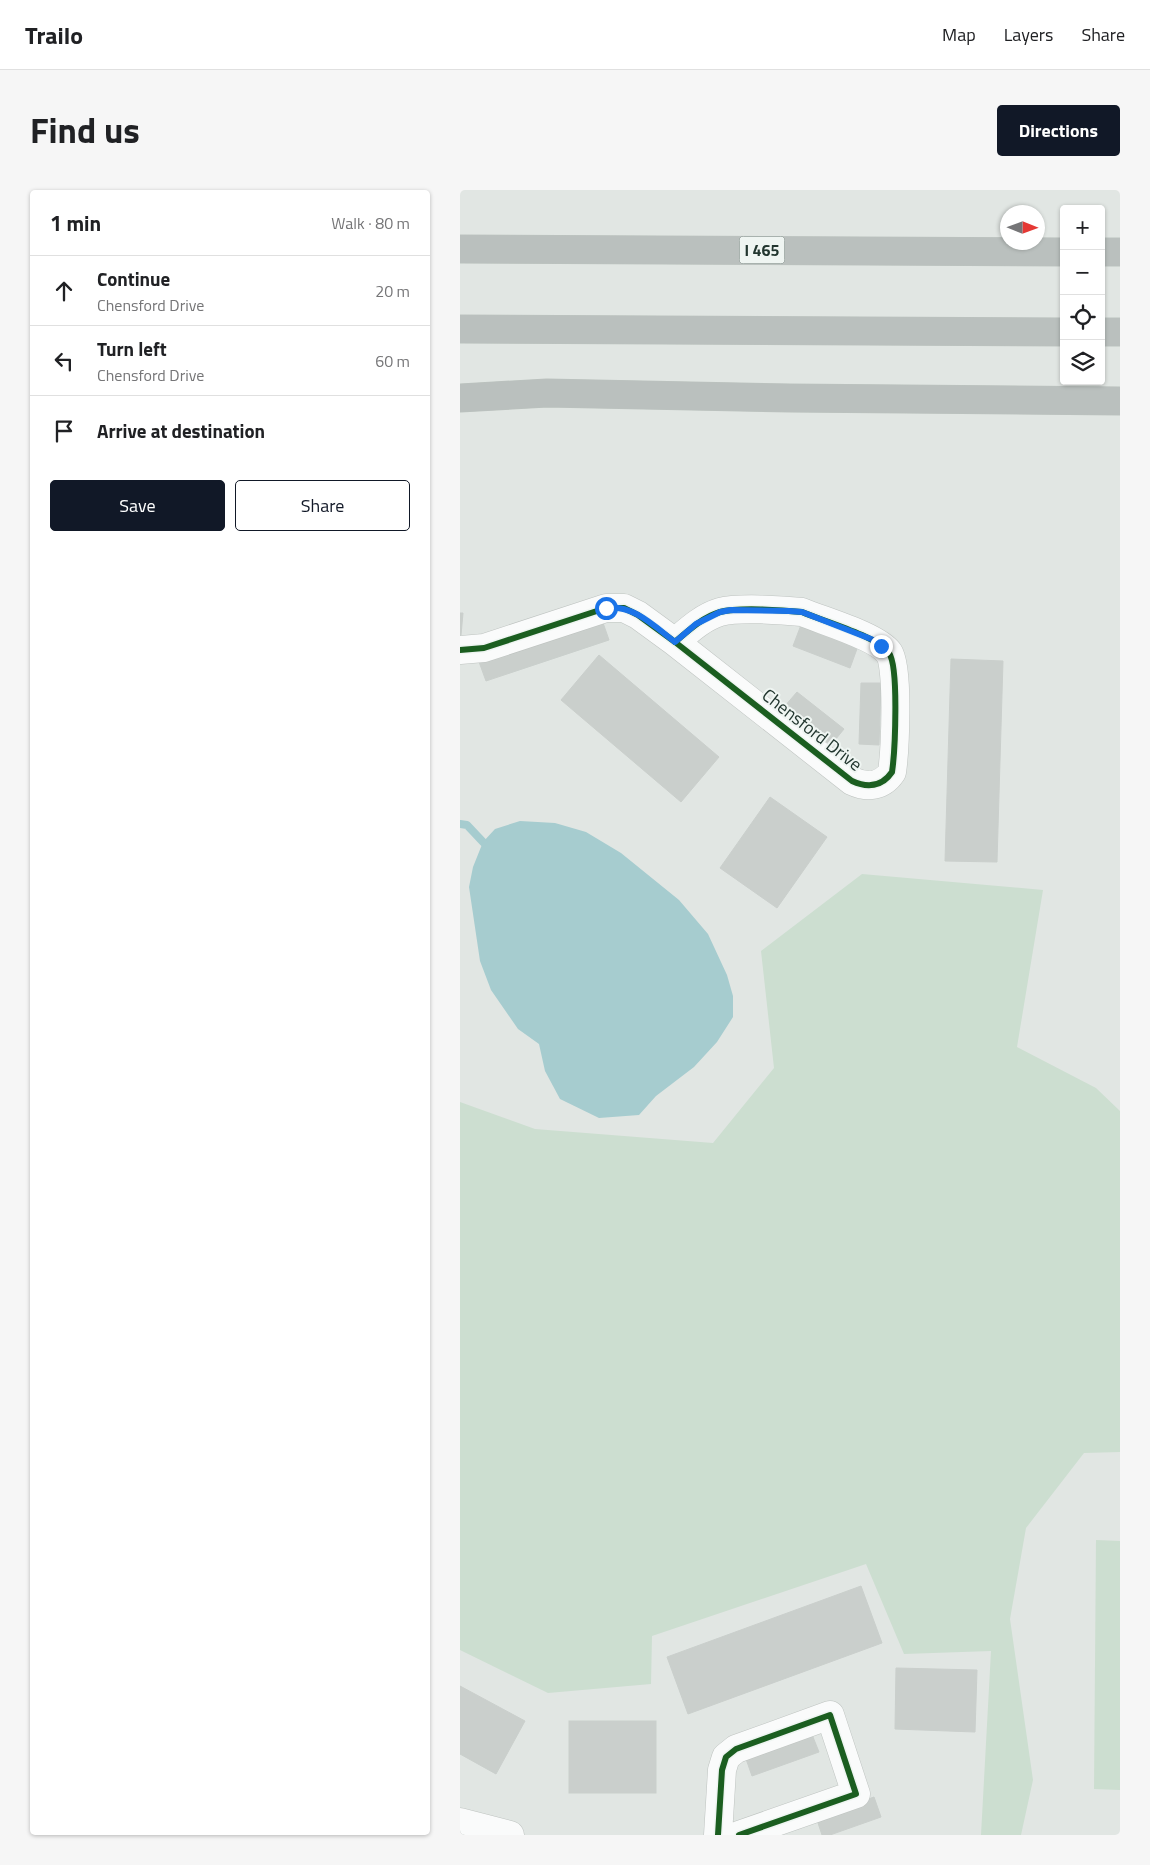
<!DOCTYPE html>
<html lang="en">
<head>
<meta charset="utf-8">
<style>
  body { margin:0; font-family:"Titillium Web",sans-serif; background:#f6f6f6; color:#202124 }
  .controls { position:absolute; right:15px; top:15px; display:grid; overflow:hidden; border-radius:5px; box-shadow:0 1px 4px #0004 }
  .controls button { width:45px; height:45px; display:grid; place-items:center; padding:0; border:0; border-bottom:1px solid #e0e0e0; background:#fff; color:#202124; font:25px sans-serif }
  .compass { position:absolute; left:540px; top:15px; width:45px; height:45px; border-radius:50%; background:#fff; box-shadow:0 1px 4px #0004; rotate:91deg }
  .stop { position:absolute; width:15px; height:15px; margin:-11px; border:4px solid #1a73e8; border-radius:50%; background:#fff }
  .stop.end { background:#1a73e8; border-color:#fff; box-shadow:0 1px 5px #0008 }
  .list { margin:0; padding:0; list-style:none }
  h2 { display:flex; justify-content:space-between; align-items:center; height:65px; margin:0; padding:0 20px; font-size:21px }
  h2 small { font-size:16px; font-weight:400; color:#757577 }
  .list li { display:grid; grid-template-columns:32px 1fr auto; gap:15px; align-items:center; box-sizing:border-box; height:70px; padding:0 20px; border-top:1px solid #e0e0e0 }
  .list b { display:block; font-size:19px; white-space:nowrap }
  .list p { margin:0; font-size:16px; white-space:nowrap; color:#757577 }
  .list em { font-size:16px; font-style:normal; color:#757577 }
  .actions { display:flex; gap:10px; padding:15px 20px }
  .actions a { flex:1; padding:11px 0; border:1px solid #111827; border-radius:5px; text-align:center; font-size:18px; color:#111827 }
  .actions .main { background:#111827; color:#fff }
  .icon { flex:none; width:28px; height:28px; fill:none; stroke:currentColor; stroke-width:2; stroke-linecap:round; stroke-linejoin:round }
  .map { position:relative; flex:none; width:660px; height:1645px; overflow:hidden; border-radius:5px }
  header { display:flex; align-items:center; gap:30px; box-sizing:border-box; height:70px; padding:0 25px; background:#fff; border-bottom:1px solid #e0e0e0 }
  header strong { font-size:24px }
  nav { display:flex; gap:28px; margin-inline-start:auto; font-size:18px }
  .intro { display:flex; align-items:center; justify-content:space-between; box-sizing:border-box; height:120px; padding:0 30px }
  h1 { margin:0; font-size:35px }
  .button { padding:12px 22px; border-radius:5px; background:#111827; color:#fff; font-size:18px; font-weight:700 }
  main { display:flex; gap:30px; padding:0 30px }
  aside { flex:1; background:#fff; border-radius:5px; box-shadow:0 1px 4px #0004 }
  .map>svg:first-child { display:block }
  .green { fill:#ccded0 }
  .water { fill:#a6cccf }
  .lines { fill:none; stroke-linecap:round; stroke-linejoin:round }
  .stream { stroke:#a6cccf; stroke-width:8 }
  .building { fill:#cacfcc; stroke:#cacfcc }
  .street-casing { stroke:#bec3c0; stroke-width:29 }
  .highway-casing { stroke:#bcc3bf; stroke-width:29 }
  .street { stroke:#fafbfb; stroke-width:28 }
  .highway { stroke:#bac0be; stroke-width:28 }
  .cycleway-casing { stroke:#eff5f2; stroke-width:9 }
  .cycleway { stroke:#1b5e20; stroke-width:6 }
  .route { stroke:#1a73e8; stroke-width:6 }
  .labels { text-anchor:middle; stroke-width:4; stroke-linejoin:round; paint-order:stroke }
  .shield { fill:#eff5f2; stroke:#606f6a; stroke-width:1 }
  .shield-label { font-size:16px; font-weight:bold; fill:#22362f }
  .street-label { font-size:18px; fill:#22362f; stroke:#eff5f2 }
</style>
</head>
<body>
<header>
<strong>Trailo</strong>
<nav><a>Map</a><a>Layers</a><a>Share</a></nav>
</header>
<div class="intro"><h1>Find us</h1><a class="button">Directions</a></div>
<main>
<aside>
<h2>1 min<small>Walk · 80 m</small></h2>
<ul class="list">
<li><svg class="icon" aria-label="ahead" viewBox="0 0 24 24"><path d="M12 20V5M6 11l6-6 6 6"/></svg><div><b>Continue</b><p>Chensford Drive</p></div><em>20 m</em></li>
<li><svg class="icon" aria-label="left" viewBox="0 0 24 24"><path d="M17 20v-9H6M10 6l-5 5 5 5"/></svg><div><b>Turn left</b><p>Chensford Drive</p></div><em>60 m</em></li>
<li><svg class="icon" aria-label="arrive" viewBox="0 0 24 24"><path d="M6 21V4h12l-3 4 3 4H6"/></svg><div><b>Arrive at destination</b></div></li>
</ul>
<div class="actions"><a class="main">Save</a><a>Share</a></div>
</aside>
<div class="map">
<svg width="660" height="1645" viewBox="0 0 660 1645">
  <rect width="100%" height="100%" fill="#e1e6e3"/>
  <g class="green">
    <polygon points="402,684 583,700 557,857 636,898 660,921 660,1262 624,1263 566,1338 550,1429 573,1590 561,1645 521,1645 531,1461 444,1464 406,1374 192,1446 191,1494 88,1503 0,1460 0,912 75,939 253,953 314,878 301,761"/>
    <polygon points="636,1350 660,1351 660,1600 634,1599"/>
  </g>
  <polygon class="water" points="60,631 95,633 126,642 161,663 219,710 248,744 267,785 273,806 273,827 257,852 234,877 196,906 179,925 139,928 100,909 85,881 79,854 58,839 31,800 20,771 9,697 13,677 23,652 35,639"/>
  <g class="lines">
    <polyline class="stream" points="0,634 7,635 23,652"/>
  </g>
  <g class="building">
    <polygon points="0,423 3,423 1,445 0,445"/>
    <polygon points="141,427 149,450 26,491 18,469"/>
    <polygon points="341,435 398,456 390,478 333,456"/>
    <polygon points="139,465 259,567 221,612 101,510"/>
    <polygon points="491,469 543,471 537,672 485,671"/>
    <polygon points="401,493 421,493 419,555 399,554"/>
    <polygon points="337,502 384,539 371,555 324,517"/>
    <polygon points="310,607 367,647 317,718 260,678"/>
    <polygon points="401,1396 422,1453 228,1524 207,1467"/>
    <polygon points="436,1478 517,1480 515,1542 435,1539"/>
    <polygon points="0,1496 65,1531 36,1584 0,1564"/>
    <rect x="109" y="1531" width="87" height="72"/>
    <polygon points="351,1542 359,1562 292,1586 285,1566"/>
    <polygon points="414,1607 421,1627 370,1645 362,1645 356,1627"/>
  </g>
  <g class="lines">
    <defs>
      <g id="street">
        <path d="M0,460L24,458L146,418H164L178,425L215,452L392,591C407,598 422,597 432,582C435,562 439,477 429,463C417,446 363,431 342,422C323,420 278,417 260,422C243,427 229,440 215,452"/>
        <polyline points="0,1632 50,1645"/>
        <polyline points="258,1645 262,1580 266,1567 276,1559 370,1525 396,1604 279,1645"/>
      </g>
      <g id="highway">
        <polyline points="0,59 604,62"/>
        <polyline points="641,62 660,62"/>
        <polyline points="0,139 604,142"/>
        <polyline points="641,142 660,142"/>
        <polyline points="0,208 87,203 330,208 660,211"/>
      </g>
    </defs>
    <use href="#street" class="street-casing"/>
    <use href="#highway" class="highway-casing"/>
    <use href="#street" class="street"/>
    <use href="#highway" class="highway"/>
    <defs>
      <g id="cycleway">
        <path d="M0,460L24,458L146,418H164L178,425L215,452L392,591C407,598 422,597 432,582C435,562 439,477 429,463C417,446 363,431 342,422C323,420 278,417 260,422C243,427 229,440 215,452"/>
        <polyline points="258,1645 262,1580 266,1567 276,1559 370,1525 396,1604 279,1645"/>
      </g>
    </defs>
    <use href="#cycleway" class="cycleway-casing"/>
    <use href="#cycleway" class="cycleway"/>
  </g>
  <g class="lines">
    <path class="route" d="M146,418C173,414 195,437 215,452L236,434L260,422L271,420L329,421L342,422L411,449L421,456"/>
  </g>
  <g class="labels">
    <rect class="shield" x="279.5" y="46.5" width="45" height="27" rx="4"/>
    <g class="shield-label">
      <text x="302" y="66">I 465</text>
    </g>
    <g class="street-label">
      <text transform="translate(352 540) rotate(38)" y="6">Chensford Drive</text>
    </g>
  </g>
</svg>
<div class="controls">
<button>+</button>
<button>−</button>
<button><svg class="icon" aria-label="locate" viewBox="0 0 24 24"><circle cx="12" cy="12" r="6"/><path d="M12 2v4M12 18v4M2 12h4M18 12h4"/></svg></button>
<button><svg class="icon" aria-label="layers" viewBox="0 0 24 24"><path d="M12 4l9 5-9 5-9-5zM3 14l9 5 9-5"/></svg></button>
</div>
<svg class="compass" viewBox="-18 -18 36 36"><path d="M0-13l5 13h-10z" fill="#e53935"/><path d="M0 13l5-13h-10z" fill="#757577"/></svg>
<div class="stop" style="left:146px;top:418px"></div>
<div class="stop end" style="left:421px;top:456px"></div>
</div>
</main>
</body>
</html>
